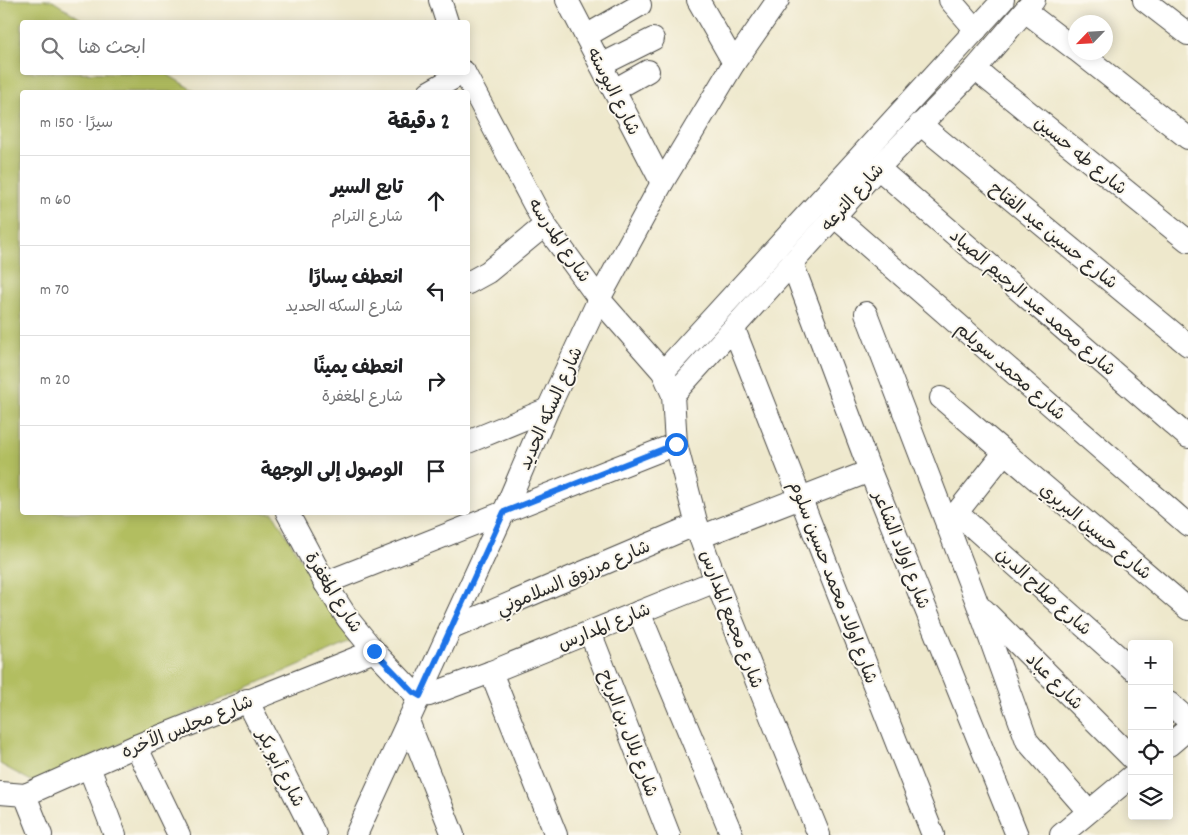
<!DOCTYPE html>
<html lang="ar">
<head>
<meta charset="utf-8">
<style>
  body { margin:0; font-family:Dekko,"Playpen Sans Arabic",sans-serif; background:#f6f6f6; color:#202124; direction:rtl }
  .controls { position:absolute; right:15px; bottom:15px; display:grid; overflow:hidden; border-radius:5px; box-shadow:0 2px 12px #0003 }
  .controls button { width:45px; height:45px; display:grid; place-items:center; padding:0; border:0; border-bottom:1px solid #e0e0e0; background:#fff; color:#202124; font:25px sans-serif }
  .compass { position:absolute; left:1068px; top:15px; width:45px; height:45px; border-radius:50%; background:#fff; box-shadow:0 2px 12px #0003; rotate:245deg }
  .stop { position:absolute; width:15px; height:15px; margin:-11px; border:4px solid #1a73e8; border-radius:50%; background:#fff }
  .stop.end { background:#1a73e8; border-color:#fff; box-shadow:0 1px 5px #0008 }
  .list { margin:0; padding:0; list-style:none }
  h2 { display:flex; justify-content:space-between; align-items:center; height:65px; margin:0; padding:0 20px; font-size:21px }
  h2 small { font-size:16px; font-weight:400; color:#757577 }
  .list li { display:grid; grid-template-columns:32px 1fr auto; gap:15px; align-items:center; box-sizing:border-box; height:90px; padding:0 20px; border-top:1px solid #e0e0e0 }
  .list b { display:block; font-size:19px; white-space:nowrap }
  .list p { margin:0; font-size:16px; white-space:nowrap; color:#757577 }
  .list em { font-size:16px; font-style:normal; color:#757577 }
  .icon { flex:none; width:28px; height:28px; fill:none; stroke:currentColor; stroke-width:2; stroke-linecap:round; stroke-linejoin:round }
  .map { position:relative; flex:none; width:1188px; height:835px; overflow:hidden; direction:ltr }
  .search { position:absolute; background:#fff; box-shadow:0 2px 12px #0003; left:20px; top:20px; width:450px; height:55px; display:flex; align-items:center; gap:12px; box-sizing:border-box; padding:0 18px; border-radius:5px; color:#757577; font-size:19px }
  .panel { position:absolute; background:#fff; box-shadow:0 2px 12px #0003; left:20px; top:90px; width:450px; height:425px; border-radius:5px; direction:rtl }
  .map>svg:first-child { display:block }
  .green { fill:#b2be60; stroke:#6e7446 }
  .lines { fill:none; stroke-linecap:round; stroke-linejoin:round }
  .minor-casing { stroke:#484743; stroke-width:24 }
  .minor { stroke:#fff; stroke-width:22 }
  .route { stroke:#1a73e8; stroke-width:6 }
  .labels { text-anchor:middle; stroke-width:4; stroke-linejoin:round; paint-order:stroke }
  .street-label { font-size:18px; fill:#2b2b2b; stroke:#fbf7ec }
</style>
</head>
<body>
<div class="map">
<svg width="1188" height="835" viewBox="0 0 1188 835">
  <rect width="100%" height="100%" fill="#fbf7ec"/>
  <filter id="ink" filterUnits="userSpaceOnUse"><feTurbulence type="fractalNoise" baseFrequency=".02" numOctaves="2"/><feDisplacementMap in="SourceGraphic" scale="10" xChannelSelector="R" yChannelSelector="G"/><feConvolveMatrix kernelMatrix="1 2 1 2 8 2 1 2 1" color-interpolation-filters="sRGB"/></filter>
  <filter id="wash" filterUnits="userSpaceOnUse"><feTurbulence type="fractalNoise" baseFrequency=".0096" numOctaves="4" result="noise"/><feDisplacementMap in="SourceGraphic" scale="20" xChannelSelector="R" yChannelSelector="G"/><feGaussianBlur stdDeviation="1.12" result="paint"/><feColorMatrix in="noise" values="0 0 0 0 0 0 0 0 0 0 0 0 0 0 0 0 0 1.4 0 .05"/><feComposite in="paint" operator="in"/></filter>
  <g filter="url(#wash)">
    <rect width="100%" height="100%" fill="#eee8cc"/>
    <polygon class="green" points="0,0 51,0 86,22 22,22 22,72 165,73 196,92 22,92 22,512 273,513 351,642 33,782 0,764"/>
  </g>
  <g filter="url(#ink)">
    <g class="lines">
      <defs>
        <g id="minor">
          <polyline points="440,0 447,22"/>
          <polyline points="567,0 662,183"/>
          <polyline points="698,0 734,63"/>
          <polyline points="950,0 976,30"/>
          <polyline points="1144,0 1188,34"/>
          <polyline points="1025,11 1076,50"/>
          <polyline points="586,36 640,5"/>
          <polyline points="1079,52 1188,138"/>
          <polyline points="601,65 653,39"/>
          <polyline points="975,69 1188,241"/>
          <polyline points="464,72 545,225 599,299 663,372 673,395 676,444 700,537 716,581 819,835"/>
          <polyline points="614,90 648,71"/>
          <polyline points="429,92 464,72"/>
          <polyline points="920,124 1188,345"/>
          <polyline points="878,168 1188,437"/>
          <polyline points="834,216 1188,525"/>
          <polyline points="792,263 870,471 1017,835"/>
          <polyline points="468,283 488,272 545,225"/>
          <polyline points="866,313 978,605 1027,741 1088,811"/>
          <polyline points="734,329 933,835"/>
          <polyline points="663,372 1003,0"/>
          <polyline points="673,395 878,168 975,69 1034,0"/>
          <polyline points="941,398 1188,609"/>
          <polyline points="468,442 548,409"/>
          <polyline points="287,512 325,583 348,619 374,651 413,692 420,696 429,695 491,672 716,581"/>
          <polyline points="957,513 1132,669"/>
          <polyline points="947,525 1004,453"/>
          <polyline points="700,537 870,471"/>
          <polyline points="325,583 676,444"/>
          <polyline points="984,610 1132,758"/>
          <polyline points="639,612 732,835"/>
          <polyline points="450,629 697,524"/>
          <polyline points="590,632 669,835"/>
          <polyline points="491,672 556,835"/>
          <polyline points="247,700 315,835"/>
          <polyline points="1169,703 1188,720"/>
          <polyline points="408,721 453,835"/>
          <polyline points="1169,745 1188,729"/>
          <polyline points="136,746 179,835"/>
          <polyline points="89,767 115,835"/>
          <polyline points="0,793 25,795 136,746 374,651"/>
          <polyline points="25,795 41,835"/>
          <polyline points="356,835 504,512 548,409 599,299 662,183 734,63 778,0"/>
          <polyline points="1061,835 1132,776"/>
        </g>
      </defs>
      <use href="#minor" class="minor-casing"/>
      <use href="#minor" class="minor"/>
    </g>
  </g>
  <g class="lines" filter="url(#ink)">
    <polyline class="route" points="374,651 413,692 420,696 504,512 676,444"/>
  </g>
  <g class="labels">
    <g class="street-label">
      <text transform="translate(614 91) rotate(63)" y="6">شارع البوسته</text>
      <text transform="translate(1081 155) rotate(39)" y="6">شارع طه حسين</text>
      <text transform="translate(852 197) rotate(-48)" y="6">شارع الترعه</text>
      <text transform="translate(1054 235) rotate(39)" y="6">شارع حسين عبد الفتاح</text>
      <text transform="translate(560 240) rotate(56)" y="6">شارع المدرسه</text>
      <text transform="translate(1033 302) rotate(41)" y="6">شارع محمد عبد الرحيم الصياد</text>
      <text transform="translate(1011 371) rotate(41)" y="6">شارع محمد سويلم</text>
      <text transform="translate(550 408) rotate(-66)" y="6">شارع السكه الحديد</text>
      <text transform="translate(1096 531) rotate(40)" y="6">شارع حسين البربري</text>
      <text transform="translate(902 550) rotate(68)" y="6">شارع اولاد الشاعر</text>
      <text transform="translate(573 577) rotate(-23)" y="6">شارع مرزوق السلاموني</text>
      <text transform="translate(834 582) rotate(69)" y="6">شارع اولاد محمد حسين سلوم</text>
      <text transform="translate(1044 591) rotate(42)" y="6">شارع صلاح الدين</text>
      <text transform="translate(334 592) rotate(58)" y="6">شارع المغفرة</text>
      <text transform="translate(732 619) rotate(69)" y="6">شارع مجمع المدارس</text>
      <text transform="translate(604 626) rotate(-22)" y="6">شارع المدارس</text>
      <text transform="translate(1055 681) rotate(45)" y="6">شارع عباد</text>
      <text transform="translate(187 726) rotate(-22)" y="6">شارع مجلس الآخره</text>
      <text transform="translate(629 733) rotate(69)" y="6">شارع بلال بن الرباح</text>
      <text transform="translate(281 768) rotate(63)" y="6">شارع أبو بكر</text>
    </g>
  </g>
</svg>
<div class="controls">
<button>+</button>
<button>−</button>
<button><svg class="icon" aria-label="locate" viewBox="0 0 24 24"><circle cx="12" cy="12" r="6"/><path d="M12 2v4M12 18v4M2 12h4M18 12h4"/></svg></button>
<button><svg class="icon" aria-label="layers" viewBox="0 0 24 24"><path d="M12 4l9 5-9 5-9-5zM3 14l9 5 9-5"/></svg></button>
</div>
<svg class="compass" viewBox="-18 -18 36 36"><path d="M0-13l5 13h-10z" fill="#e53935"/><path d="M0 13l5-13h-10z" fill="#757577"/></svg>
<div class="stop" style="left:676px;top:444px"></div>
<div class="stop end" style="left:374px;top:651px"></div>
<div class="search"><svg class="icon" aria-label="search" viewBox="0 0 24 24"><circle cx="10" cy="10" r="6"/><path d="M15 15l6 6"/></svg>ابحث هنا</div>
<section class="panel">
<h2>2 دقيقة<small>سيرًا · 150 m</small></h2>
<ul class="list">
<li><svg class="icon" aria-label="ahead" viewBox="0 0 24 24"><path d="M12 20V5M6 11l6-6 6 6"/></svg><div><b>تابع السير</b><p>شارع الترام</p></div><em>60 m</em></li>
<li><svg class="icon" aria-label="left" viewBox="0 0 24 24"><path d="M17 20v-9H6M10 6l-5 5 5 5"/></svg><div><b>انعطف يسارًا</b><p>شارع السكه الحديد</p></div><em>70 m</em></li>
<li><svg class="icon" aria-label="right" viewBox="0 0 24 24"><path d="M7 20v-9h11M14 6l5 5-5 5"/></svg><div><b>انعطف يمينًا</b><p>شارع المغفرة</p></div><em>20 m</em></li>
<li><svg class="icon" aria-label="arrive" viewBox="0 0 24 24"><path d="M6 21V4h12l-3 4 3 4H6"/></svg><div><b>الوصول إلى الوجهة</b></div></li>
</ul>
</section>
</div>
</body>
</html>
